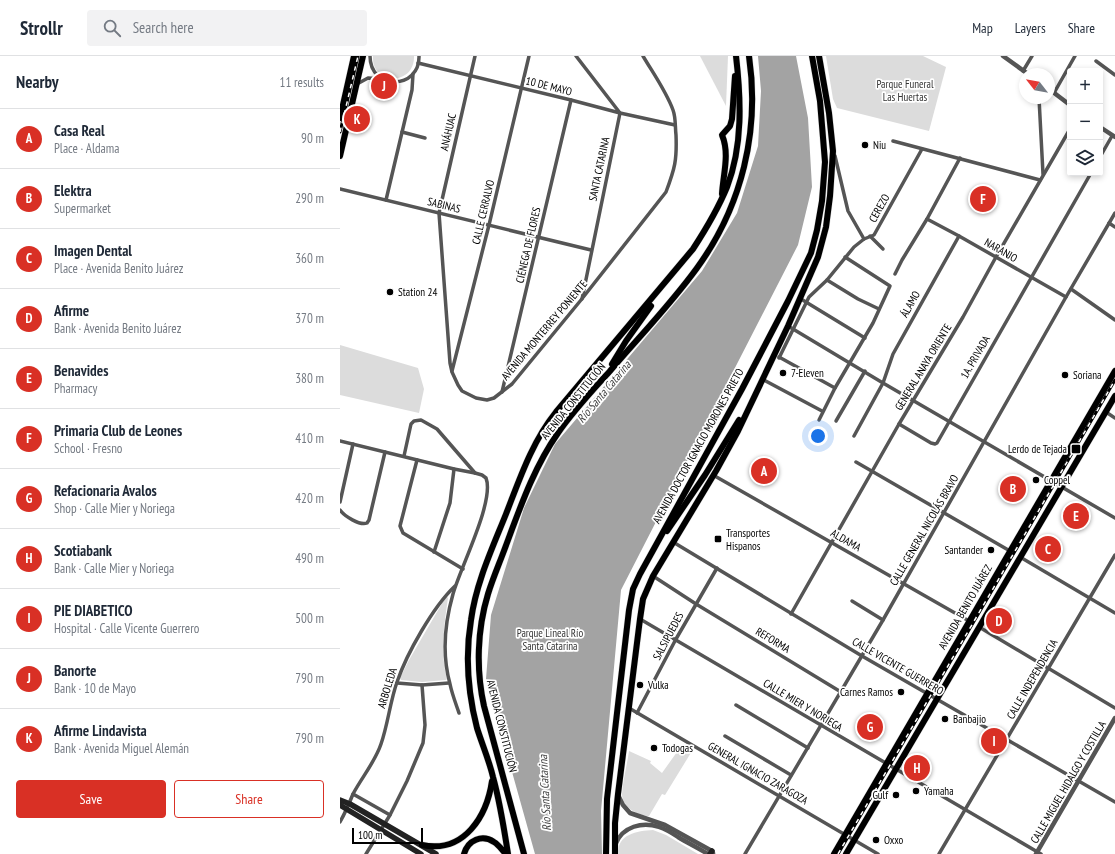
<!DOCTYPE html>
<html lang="en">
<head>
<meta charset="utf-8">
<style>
  body { margin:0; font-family:"PT Sans Narrow",sans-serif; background:#f2f2f3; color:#1f2937 }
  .controls { position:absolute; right:12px; top:12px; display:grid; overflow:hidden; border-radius:4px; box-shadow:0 2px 6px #0003 }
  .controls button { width:36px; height:36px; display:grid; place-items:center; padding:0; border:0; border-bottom:1px solid #e0e1e3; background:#fff; color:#1f2937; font:20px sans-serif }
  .compass { position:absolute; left:679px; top:12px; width:36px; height:36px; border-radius:50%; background:#fff; box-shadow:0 2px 6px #0003; rotate:301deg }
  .scale { position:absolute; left:12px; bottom:10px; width:71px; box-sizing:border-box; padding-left:4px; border:2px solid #000; border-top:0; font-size:11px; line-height:14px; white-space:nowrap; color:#000; -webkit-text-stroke:3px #fff; paint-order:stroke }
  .you { position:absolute; left:478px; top:380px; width:14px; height:14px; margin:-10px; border:3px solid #fff; border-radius:50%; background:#1a73e8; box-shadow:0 0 0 6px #1a73e833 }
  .badge { display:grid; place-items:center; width:26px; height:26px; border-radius:50%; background:#d93025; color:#fff; font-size:13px; font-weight:700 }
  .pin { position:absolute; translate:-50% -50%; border:2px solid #fff; box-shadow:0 1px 4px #0006 }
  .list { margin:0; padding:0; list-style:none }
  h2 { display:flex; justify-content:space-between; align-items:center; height:52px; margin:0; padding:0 16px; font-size:17px }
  h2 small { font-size:13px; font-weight:400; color:#747a83 }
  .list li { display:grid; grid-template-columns:26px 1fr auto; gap:12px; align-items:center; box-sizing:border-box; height:60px; padding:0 16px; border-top:1px solid #e0e1e3 }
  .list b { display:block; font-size:15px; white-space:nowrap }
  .list p { margin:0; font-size:13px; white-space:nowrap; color:#747a83 }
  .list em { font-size:13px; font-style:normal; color:#747a83 }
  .actions { display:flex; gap:8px; padding:12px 16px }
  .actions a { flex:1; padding:9px 0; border:1px solid #d93025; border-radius:4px; text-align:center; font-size:14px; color:#d93025 }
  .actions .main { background:#d93025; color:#fff }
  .icon { flex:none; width:22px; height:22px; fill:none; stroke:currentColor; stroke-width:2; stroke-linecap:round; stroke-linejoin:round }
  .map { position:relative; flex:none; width:775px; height:798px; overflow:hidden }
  header { display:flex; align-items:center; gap:24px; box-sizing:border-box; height:56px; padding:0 20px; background:#fff; border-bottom:1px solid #e0e1e3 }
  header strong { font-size:19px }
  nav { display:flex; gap:22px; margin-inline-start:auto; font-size:14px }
  .search { width:280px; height:36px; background:#f2f2f3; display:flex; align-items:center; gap:10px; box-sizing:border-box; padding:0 14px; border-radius:4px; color:#747a83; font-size:15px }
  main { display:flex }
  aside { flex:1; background:#fff }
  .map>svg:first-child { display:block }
  .green { fill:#dcdcdc }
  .water { fill:#a3a3a3 }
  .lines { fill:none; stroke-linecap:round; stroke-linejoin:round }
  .primary-casing { stroke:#dbdbdb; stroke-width:7 }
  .trunk-casing { stroke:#dbdbdb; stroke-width:7 }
  .minor { stroke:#555; stroke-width:3.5 }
  .tertiary { stroke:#555; stroke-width:4.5 }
  .secondary { stroke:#222; stroke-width:5.5 }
  .primary { stroke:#000; stroke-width:6 }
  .trunk { stroke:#000; stroke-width:6 }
  .rail-casing { stroke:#000; stroke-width:3 }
  .rail { stroke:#fff; stroke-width:1.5; stroke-dasharray:4.5; stroke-linecap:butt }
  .poi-dot { fill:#000; stroke:#fff; stroke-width:1.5 }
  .labels { text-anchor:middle; stroke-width:3.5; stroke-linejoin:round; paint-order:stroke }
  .park-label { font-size:11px; fill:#333; stroke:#fff }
  .street-label { font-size:11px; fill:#000; stroke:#fff }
  .poi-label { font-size:11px; fill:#000; stroke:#fff; text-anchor:start }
  .water-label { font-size:12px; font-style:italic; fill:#444; stroke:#fff }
</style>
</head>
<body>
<header>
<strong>Strollr</strong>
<div class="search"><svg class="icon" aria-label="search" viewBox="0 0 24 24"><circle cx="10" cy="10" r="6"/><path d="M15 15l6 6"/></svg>Search here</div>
<nav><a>Map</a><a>Layers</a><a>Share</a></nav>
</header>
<main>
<aside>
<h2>Nearby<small>11 results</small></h2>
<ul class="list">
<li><span class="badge">A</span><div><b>Casa Real</b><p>Place · Aldama</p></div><em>90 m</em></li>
<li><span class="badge">B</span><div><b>Elektra</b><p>Supermarket</p></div><em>290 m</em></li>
<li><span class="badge">C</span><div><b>Imagen Dental</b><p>Place · Avenida Benito Juárez</p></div><em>360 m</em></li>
<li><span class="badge">D</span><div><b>Afirme</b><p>Bank · Avenida Benito Juárez</p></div><em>370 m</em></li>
<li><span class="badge">E</span><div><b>Benavides</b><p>Pharmacy</p></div><em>380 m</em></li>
<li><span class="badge">F</span><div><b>Primaria Club de Leones</b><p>School · Fresno</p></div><em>410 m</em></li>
<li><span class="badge">G</span><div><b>Refacionaria Avalos</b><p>Shop · Calle Mier y Noriega</p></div><em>420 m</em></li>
<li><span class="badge">H</span><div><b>Scotiabank</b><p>Bank · Calle Mier y Noriega</p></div><em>490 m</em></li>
<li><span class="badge">I</span><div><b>PIE DIABETICO</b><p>Hospital · Calle Vicente Guerrero</p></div><em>500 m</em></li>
<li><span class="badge">J</span><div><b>Banorte</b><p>Bank · 10 de Mayo</p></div><em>790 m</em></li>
<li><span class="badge">K</span><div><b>Afirme Lindavista</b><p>Bank · Avenida Miguel Alemán</p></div><em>790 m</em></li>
</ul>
<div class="actions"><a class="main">Save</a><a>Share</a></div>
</aside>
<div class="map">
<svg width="775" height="798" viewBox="0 0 775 798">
  <rect width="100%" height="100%" fill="#fff"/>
  <g class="green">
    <path d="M33,0H74C75,30 31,30 33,0Z"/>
    <polygon points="360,0 388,0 386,50"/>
    <polygon points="486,0 583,0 606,11 589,75 497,52 493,43"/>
    <polygon points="0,289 78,312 84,333 79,357 0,339"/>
    <path d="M107,541L108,542C104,569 100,596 107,623L106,624L82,626L61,624L60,622L69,604L104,544Z"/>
    <path d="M342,689L352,695L325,739L322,738L309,760C298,760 282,751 282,738C283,724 287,709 289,695L311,705L310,707L322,717Z"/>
    <path d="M313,774L326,779L358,798H278C277,778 297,775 313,774Z"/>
  </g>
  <polygon class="water" points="418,0 456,0 468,62 472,131 458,189 281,534 261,755 262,798 195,798 146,623 151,559 184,452 215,388 362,215 397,157 418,90 421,35"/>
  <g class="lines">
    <defs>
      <g id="primary">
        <polyline points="494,798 775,315"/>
        <polyline points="506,798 775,340"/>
      </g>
      <g id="trunk">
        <polyline points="0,62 14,0"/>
        <polyline points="0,100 23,0"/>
        <path d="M382,138C383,119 390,98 382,79L390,70L392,63L395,20"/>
        <polyline points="272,308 286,285 311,250"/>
        <polyline points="327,475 365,419 399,364"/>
        <path d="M82,789C125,798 147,759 152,725"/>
        <path d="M124,798C128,784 142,778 154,786C159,789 162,794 166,798"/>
        <path d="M168,798C164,772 160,746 153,721C149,704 142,688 137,672C128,637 125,600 131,564C136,527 152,493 166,458C180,422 192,386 216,356L353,193C366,173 378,153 387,131C403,90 401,43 396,0"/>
        <path d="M184,798L144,650C136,614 137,574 148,538C152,525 157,513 162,500C178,458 192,414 218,377C233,355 252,335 270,315C299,281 331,248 357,212C402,150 420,75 409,0"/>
        <polyline points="266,798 267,743 289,554 293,533 300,518 402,333 448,245 471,197 477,174 482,145 485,106 480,45 472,0"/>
        <polyline points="275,798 275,767 278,738 300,563 303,543 313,520 376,415 398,375 448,270 478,201 486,171 490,140 493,95 489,57 479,0"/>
      </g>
    </defs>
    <use href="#primary" class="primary-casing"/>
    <use href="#trunk" class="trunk-casing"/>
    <g class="minor">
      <path d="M30,0C30,35 80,34 79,0"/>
      <path d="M135,0L99,157L110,307L112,316L118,329L122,335L136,342L147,344L154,342L172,328L241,244L326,136C335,112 337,104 336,79C335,71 336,62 333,54C326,35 313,17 303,0"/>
      <polyline points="236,0 280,57 242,243"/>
      <polyline points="756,5 775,19"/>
      <polyline points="78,7 231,44 280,57 335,69"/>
      <polyline points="683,15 692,0"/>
      <polyline points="17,28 28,22 41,23"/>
      <polyline points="714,37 735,0"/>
      <polyline points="699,42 703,118"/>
      <polyline points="62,76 85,82"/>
      <polyline points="553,85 700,124"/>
      <polyline points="495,100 508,155 524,183"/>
      <polyline points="760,101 772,80"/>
      <polyline points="0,133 251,194"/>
      <polyline points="46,144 72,34 73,18"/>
      <polyline points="587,163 619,180 726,241"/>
      <polyline points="769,167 775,171"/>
      <polyline points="530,180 543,193"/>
      <polyline points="555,218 562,204 587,163 620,102"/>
      <polyline points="487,224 518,243 539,253"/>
      <polyline points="731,233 775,264"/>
      <polyline points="461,243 525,282"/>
      <polyline points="448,270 543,327 775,462"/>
      <polyline points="439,301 495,332"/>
      <polyline points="439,302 469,241 487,224 514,191 524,183 534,179 582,93"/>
      <polyline points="112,315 149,169 189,0"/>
      <polyline points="422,323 482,355"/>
      <polyline points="162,336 231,44"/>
      <polyline points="766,356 775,362"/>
      <polyline points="479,364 495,332 533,267 550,230 505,201"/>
      <polyline points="496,365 525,315"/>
      <polyline points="559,368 591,387 595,388 597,387 751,117"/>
      <polyline points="514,380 543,327 553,298 619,180"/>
      <path d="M0,385L114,413L135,417L142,419L146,422C155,445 120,512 113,538C105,566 102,599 110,628C112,638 116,648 119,657"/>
      <polyline points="64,400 71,368 74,365 81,364 97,373 135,417"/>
      <polyline points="77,404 60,470 63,477 123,513"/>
      <polyline points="516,406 670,495"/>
      <polyline points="373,419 629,565"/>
      <polyline points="0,446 13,388"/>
      <path d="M0,454C4,460 20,470 27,467L29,464L45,396"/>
      <polyline points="333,486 522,600 775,746"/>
      <polyline points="94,496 110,447 114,413"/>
      <polyline points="680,501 775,557"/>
      <polyline points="313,520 356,548 501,636"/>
      <polyline points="512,545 543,564"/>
      <polyline points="451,558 559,368 623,261 656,201 730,73"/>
      <polyline points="300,563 701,798"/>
      <polyline points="639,571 775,652"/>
      <polyline points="57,627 82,629 109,627"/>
      <polyline points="396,649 468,692"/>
      <polyline points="289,652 538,798"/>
      <polyline points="297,657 336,583 377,512"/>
      <polyline points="385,680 451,719"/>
      <polyline points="13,738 50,759"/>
      <path d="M0,766C5,757 9,748 13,738C22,721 35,706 41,688C48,668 50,646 57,626C67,597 93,551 115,530"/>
      <polyline points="26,798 50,759 67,725 83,687 85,669 82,629"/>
      <polyline points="405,798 543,564 726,241 775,157"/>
      <polyline points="599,798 775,499"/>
    </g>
    <g class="tertiary">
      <polyline points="663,0 688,18"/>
      <polyline points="709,33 730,49"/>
      <polyline points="760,71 775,81"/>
      <polyline points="278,739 283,749 290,757 325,769 372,795 373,797"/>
      <path d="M276,787C283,771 302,765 319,771C325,773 332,777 338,781C348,787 358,792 368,798"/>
      <polyline points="696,798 775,662"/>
    </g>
    <g class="secondary">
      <polyline points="0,744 10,748 96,798"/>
      <polyline points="0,749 81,798"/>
      <polyline points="370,798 372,795"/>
    </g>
    <use href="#primary" class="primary"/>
    <use href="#trunk" class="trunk"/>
    <defs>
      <g id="rail">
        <polyline points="0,76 18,0"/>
        <polyline points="498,798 775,324"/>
      </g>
    </defs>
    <use href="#rail" class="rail-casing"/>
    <use href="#rail" class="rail"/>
  </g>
  <g class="poi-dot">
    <circle cx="525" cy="89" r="4"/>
    <circle cx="50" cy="236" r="4"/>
    <circle cx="443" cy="317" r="4"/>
    <circle cx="725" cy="319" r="4"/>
    <rect x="731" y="388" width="10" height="10" rx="2"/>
    <circle cx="696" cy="424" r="4"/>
    <rect x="374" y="479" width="8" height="8" rx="2"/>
    <circle cx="651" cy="494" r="4"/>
    <circle cx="300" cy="629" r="4"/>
    <circle cx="561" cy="636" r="4"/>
    <circle cx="605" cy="663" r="4"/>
    <circle cx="314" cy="692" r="4"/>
    <circle cx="576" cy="735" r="4"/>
    <circle cx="556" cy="739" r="4"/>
    <circle cx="536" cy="784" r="4"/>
  </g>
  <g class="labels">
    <g class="park-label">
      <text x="565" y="32">Parque Funeral<tspan x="565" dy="13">Las Huertas</tspan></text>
      <text x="210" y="581">Parque Lineal Río<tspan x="210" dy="13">Santa Catarina</tspan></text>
    </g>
    <g class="street-label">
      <text transform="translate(209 30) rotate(14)" y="4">10 DE MAYO</text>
      <text transform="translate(108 76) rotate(-77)" y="4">ANÁHUAC</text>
      <text transform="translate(259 113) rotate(-78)" y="4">SANTA CATARINA</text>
      <text transform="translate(104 149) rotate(14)" y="4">SABINAS</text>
      <text transform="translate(539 152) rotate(-61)" y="4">CEREZO</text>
      <text transform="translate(143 156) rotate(-77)" y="4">CALLE CERRALVO</text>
      <text transform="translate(188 189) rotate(-77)" y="4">CIÉNEGA DE FLORES</text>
      <text transform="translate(661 194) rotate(30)" y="4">NARANJO</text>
      <text transform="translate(570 248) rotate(-61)" y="4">ÁLAMO</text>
      <text transform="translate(204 274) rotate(-50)" y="4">AVENIDA MONTERREY PONIENTE</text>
      <text transform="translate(635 301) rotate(-60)" y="4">1A. PRIVADA</text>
      <text transform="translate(583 311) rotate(-59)" y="4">GENERAL ANAYA ORIENTE</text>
      <text transform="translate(233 345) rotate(-51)" y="4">AVENIDA CONSTITUCIÓN</text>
      <text transform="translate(358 390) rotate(-61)" y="4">AVENIDA DOCTOR IGNACIO MORONES PRIETO</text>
      <text transform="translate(584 474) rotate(-60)" y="4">CALLE GENERAL NICOLÁS BRAVO</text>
      <text transform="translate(506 484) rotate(30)" y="4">ALDAMA</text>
      <text transform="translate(625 551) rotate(-60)" y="4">AVENIDA BENITO JUÁREZ</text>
      <text transform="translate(328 580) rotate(-62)" y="4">SALSIPUEDES</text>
      <text transform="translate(433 584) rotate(31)" y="4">REFORMA</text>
      <text transform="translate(558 610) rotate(30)" y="4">CALLE VICENTE GUERRERO</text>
      <text transform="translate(692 623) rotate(-60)" y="4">CALLE INDEPENDENCIA</text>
      <text transform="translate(47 632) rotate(-73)" y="4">ARBOLEDA</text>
      <text transform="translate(463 649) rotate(31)" y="4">CALLE MIER Y NORIEGA</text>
      <text transform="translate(162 670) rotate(76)" y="4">AVENIDA CONSTITUCIÓN</text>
      <text transform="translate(418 717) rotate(30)" y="4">GENERAL IGNACIO ZARAGOZA</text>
      <text transform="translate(728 726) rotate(-60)" y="4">CALLE MIGUEL HIDALGO Y COSTILLA</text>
    </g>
    <g class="poi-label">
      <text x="533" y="93">Niu</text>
      <text x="58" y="240">Station 24</text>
      <text x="451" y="321">7-Eleven</text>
      <text x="733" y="323">Soriana</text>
      <text x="727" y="397" text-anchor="end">Lerdo de Tejada</text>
      <text x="704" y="428">Coppel</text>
      <text x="386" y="481">Transportes<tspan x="386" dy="13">Hispanos</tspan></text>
      <text x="643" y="498" text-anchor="end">Santander</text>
      <text x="308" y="633">Vulka</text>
      <text x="553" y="640" text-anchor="end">Carnes Ramos</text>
      <text x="613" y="667">Banbajio</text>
      <text x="322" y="696">Todogas</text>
      <text x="584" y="739">Yamaha</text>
      <text x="548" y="743" text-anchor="end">Gulf</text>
      <text x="544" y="788">Oxxo</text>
    </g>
    <g class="water-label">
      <text transform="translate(264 336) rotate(-50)" y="4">Río Santa Catarina</text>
      <text transform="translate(205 737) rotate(-93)" y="4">Río Santa Catarina</text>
    </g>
  </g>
</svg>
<div class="controls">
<button>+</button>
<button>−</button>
<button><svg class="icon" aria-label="layers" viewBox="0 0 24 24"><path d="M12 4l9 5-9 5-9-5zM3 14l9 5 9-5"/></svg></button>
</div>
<svg class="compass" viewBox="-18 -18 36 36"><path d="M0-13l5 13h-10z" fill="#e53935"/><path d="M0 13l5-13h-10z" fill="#747a83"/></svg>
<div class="scale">100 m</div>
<div class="you"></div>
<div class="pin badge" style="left:424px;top:415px">A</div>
<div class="pin badge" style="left:673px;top:433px">B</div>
<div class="pin badge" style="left:708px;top:493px">C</div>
<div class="pin badge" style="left:659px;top:565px">D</div>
<div class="pin badge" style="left:736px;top:460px">E</div>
<div class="pin badge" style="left:643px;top:143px">F</div>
<div class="pin badge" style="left:530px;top:671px">G</div>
<div class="pin badge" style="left:577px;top:712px">H</div>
<div class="pin badge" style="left:654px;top:685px">I</div>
<div class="pin badge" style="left:44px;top:30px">J</div>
<div class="pin badge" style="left:17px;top:63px">K</div>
</div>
</main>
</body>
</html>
